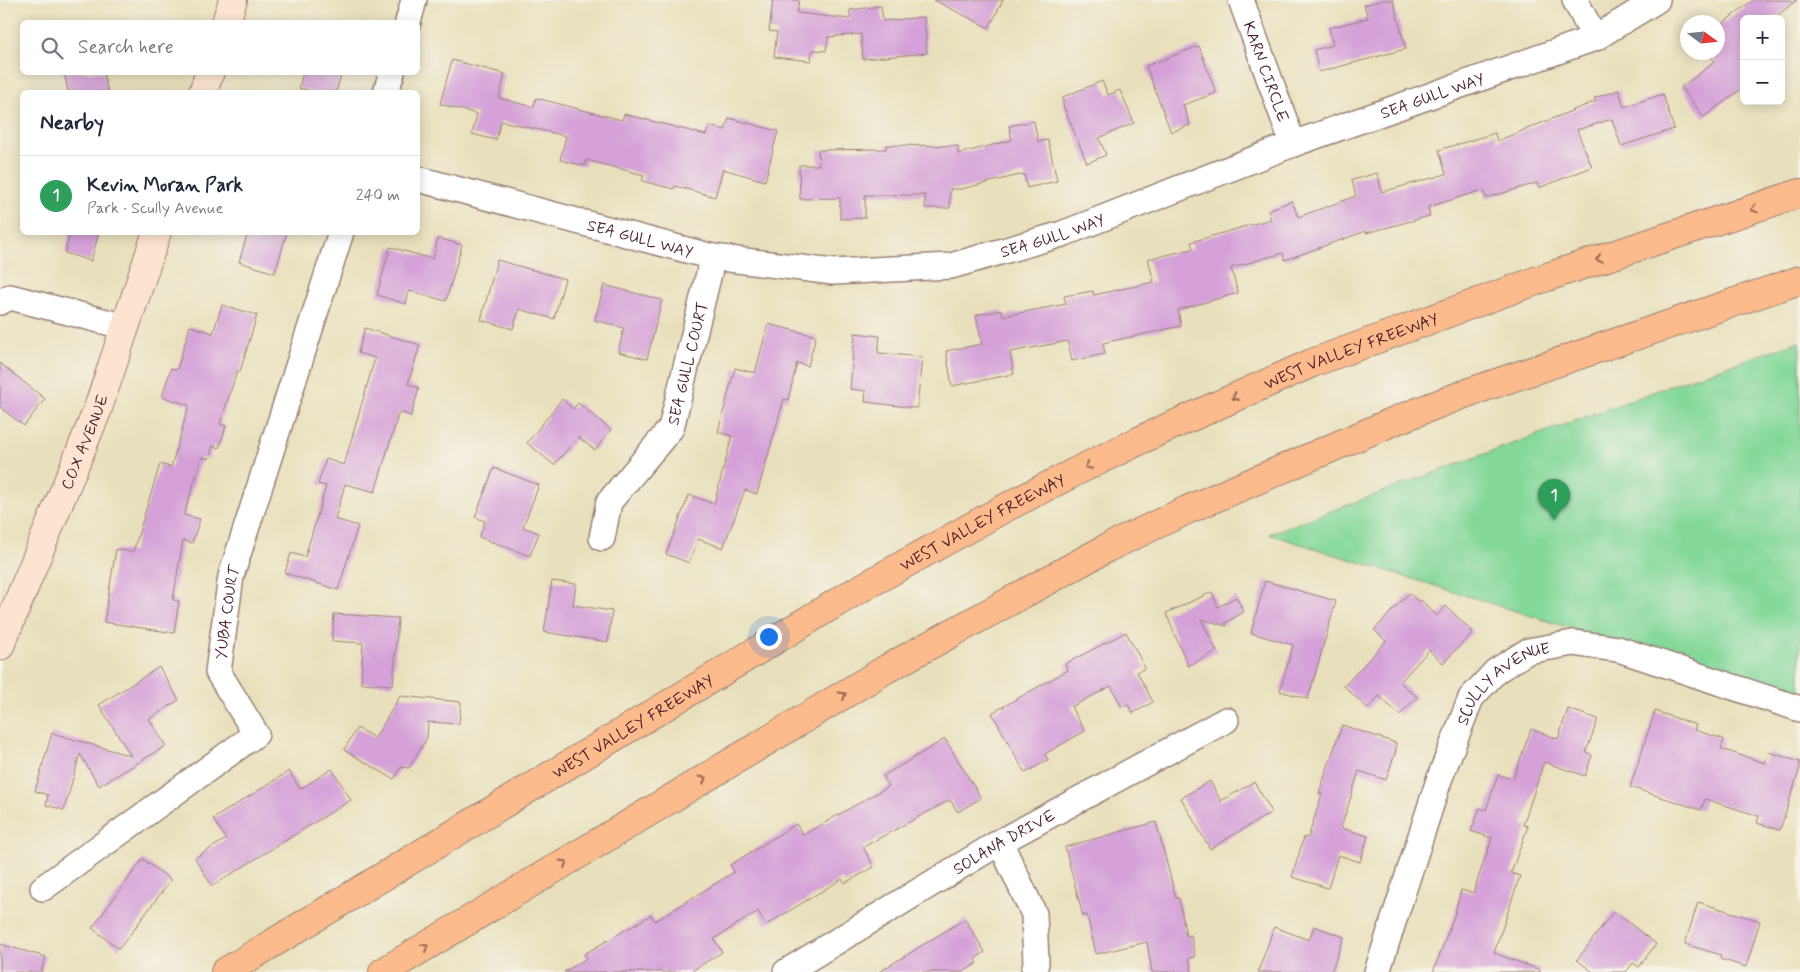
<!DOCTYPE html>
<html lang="en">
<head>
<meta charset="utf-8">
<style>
  body { margin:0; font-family:Mynerve,sans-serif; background:#f2f2f3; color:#1f2937 }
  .controls { position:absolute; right:15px; top:15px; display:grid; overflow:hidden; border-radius:8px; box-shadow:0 2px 12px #0003 }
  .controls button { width:45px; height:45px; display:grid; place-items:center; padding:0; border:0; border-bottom:1px solid #e0e1e3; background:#fff; color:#1f2937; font:25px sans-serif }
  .compass { position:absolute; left:1680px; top:15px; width:45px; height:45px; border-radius:50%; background:#fff; box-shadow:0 2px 12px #0003; rotate:105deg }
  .you { position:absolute; left:768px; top:636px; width:18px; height:18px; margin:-12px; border:4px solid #fff; border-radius:50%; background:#1a73e8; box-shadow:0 0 0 8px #1a73e833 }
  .badge { display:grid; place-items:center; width:32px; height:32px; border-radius:50%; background:#c8321e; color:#fff; font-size:16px; font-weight:700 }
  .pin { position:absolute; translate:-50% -41px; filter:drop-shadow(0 1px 2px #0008) }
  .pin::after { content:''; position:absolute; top:26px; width:18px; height:15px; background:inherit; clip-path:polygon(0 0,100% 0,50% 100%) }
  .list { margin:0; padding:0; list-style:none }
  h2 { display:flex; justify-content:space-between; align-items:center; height:65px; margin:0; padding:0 20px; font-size:21px }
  h2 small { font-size:16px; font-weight:400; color:#747a83 }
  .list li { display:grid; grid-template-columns:32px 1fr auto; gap:15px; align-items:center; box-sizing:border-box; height:80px; padding:0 20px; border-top:1px solid #e0e1e3 }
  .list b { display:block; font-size:19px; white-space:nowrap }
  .list p { margin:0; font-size:16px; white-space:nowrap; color:#747a83 }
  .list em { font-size:16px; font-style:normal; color:#747a83 }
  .icon { flex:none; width:28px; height:28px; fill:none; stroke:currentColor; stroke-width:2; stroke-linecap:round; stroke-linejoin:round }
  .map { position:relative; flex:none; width:1800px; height:972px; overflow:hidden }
  .search { position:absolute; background:#fff; box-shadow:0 2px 12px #0003; left:20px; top:20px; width:400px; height:55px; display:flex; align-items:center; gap:12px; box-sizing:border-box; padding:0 18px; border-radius:8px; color:#747a83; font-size:19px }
  .panel { position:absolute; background:#fff; box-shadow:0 2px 12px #0003; left:20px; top:90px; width:400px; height:145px; border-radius:8px }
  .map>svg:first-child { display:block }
  .park { fill:#83d89a; stroke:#667c62 }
  .building { fill:#d5a1d8 }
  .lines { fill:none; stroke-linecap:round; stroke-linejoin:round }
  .minor-casing { stroke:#998074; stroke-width:28 }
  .secondary-casing { stroke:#998074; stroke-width:30 }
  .motorway-casing { stroke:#998074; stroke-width:30 }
  .minor { stroke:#fff; stroke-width:25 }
  .secondary { stroke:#fde4d1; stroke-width:28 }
  .motorway { stroke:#fbbb8c; stroke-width:28 }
  .oneway { stroke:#9a6557 }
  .labels { text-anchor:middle; stroke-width:5; stroke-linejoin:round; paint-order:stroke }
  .street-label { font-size:16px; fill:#4a1f2b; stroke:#f7f3e8 }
</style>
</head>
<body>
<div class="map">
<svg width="1800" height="972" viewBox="0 0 1800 972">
  <rect width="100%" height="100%" fill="#f7f3e8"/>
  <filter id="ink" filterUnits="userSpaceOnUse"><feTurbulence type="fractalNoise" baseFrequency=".02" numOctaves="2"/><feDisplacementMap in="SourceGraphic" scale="10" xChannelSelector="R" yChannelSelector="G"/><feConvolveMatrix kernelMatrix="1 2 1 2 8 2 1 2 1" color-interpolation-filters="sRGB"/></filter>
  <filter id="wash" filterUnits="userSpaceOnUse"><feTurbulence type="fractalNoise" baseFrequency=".0096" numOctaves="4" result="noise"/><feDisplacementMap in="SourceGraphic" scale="20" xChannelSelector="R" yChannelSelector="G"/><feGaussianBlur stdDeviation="1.12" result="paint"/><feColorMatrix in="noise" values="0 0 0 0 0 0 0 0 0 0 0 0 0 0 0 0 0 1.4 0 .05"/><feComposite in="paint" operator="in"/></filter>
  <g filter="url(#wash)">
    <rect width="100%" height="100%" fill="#e8e0bc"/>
    <polygon class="park" points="1800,341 1800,700 1269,534 1672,385"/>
    <g id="blocks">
      <g class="building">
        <polygon points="773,0 799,0 797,13 850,19 850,10 881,6 883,21 924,17 927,53 863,59 861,34 828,37 826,51 812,50 811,61 774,57 777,32 769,31"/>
        <polygon points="934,0 1003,0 989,28"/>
        <polygon points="1383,0 1393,0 1406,49 1319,72 1314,50 1333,45 1329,28 1368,18 1364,5"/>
        <polygon points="1753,0 1797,0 1773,19 1744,19 1744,87 1704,117 1681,87 1715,62 1708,52 1718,52 1718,27"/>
        <polygon points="1199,46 1216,93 1183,105 1190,125 1171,132 1146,66"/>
        <polygon points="452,60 505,74 499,98 533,107 536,98 622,120 624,114 706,135 709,126 725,130 729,118 778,131 765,181 723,169 715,197 675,186 674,189 642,181 644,175 586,160 585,166 560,160 566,136 501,121 496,140 472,134 477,114 440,104"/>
        <polygon points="64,72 103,72 108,92 68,92"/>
        <polygon points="303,72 342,72 336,92 314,92 299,88"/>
        <polygon points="1102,81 1108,95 1120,90 1134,123 1099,138 1106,155 1087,163 1063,105 1063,97"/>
        <polygon points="1619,90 1624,107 1663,94 1674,129 1621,146 1612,119 1577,130 1592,167 1539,188 1537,183 1486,198 1483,190 1428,207 1430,216 1366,233 1366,231 1285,260 1283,253 1231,268 1238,293 1178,310 1181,326 1103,343 1105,354 1072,361 1068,341 1010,352 1014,374 952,386 946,351 982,344 976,315 1002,310 1003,316 1066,304 1064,296 1093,291 1094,295 1154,282 1148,259 1193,249 1191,242 1271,219 1268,210 1292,201 1298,217 1356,196 1352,180 1377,173 1382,192 1446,174 1439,150 1495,133 1497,141 1596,101 1594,98"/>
        <polygon points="1034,121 1038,142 1048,140 1057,181 1027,188 1024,174 961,189 950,189 950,208 925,208 925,195 865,195 865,218 840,219 840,198 800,199 799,165 819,165 818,150 886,149 886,145 958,146 958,154 1012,140 1009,126"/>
        <polygon points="70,232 99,232 91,261 65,253"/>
        <polygon points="248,232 287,232 275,273 239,262"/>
        <polygon points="438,238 462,245 446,301 409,291 406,304 377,295 390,247 433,259"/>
        <polygon points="497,260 565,279 554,319 519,309 513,329 481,320"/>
        <polygon points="604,285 662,300 647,359 618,352 624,328 595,320"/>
        <polygon points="222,305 257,315 240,372 237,371 220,424 226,426 219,448 213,446 209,459 202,457 184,515 200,519 192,543 183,540 173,600 179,601 174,633 104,622 116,549 133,552 160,464 171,467 189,405 162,397 171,368 177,370 190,326 213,333"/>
        <polygon points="768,324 816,336 808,366 797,363 788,400 784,399 757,494 745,490 723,548 698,539 689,563 666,554 689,495 714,504 732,436 718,432 735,368 755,373"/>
        <polygon points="365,328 420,345 408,384 419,388 411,416 399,412 375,492 345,484 335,519 358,526 338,590 285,573 291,553 305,557 326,486 318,484 326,459 344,465 375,358 358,353"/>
        <polygon points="855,333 880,336 878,353 922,357 917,408 865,402 866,391 850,389"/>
        <polygon points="0,363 45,399 24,426 0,407"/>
        <polygon points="562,399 573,409 578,403 611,430 595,450 578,437 554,465 527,443"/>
        <polygon points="494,468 539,485 523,527 539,533 530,556 479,537 485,521 475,517"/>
        <polygon points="552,581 576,584 573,605 612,611 608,642 544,632"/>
        <polygon points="1265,581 1336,601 1308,699 1280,691 1293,645 1251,633"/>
        <polygon points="1212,592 1218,607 1236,597 1244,612 1225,623 1227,626 1201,619 1217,651 1188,666 1166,613"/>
        <polygon points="1409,593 1419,602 1421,600 1437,616 1446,606 1473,632 1443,663 1429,650 1400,682 1417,697 1400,715 1379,696 1368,709 1344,686 1386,641 1374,630"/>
        <polygon points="334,614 398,618 393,685 361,683 363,643 332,641"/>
        <polygon points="1126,632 1145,668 1137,672 1153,702 1133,713 1128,705 1122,707 1111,686 1071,707 1085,731 1045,754 1048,760 1025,773 992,713 1068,670 1065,664"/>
        <polygon points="159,667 179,700 149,719 166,746 99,786 80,754 64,810 46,805 48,795 35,791 52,733 131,756 99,705"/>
        <polygon points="400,696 461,702 459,724 428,722 427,738 409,768 401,767 394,779 344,750 357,728 375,738"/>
        <polygon points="1568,709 1598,719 1586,752 1592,755 1585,776 1544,762 1523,825 1528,826 1511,873 1520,876 1494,953 1540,970 1540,972 1433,972 1454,916 1461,890 1473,893 1492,838 1471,831 1480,808 1486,810 1498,775 1513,779 1531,729 1558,739"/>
        <polygon points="1655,711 1696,725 1694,730 1724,739 1721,749 1765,763 1769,752 1800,762 1800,768 1780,830 1757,823 1759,816 1705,799 1701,810 1630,787"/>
        <polygon points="1342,725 1396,743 1396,750 1386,780 1359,771 1341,828 1368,836 1360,862 1338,855 1328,888 1292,877 1304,837 1308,838 1322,794 1319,793"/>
        <polygon points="945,739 981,798 958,812 950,800 863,847 874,867 845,883 842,879 766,925 758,911 714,939 722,952 690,972 564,972 587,958 584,954 651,915 655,921 734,872 730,865 796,824 803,835 889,786 883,776"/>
        <polygon points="332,769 351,800 212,886 195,858 226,839 213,819 289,771 300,789"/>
        <polygon points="1210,781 1221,801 1254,782 1272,812 1210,849 1181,798"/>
        <polygon points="1156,822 1176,898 1179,898 1186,936 1191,935 1195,957 1189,958 1192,972 1152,972 1147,942 1096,954 1087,915 1083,916 1065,847"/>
        <polygon points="143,859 171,880 119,949 92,928"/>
        <polygon points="1698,902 1760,921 1746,967 1720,959 1721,955 1685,944"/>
        <polygon points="1614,911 1656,944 1639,967 1633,963 1626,972 1593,972 1577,960"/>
        <polygon points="965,919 985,952 975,959 978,963 963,972 879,972"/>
        <polygon points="1314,926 1344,937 1331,972 1258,972 1274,927 1309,940"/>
        <polygon points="0,944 46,957 41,972 0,972"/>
      </g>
    </g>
  </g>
  <g filter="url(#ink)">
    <use href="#blocks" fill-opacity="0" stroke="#998074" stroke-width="1"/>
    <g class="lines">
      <defs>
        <g id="minor">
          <path id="s1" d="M1241,0L1293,144"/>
          <polyline points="1575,0 1595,38"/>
          <polyline points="408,22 414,0"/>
          <polyline points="386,92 392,72"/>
          <path id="s2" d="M418,179L713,257L833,272L951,266L1062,234L1293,144L1595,38L1657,0"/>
          <polyline points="0,302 10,297 126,327"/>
          <path id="s3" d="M602,538L609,502L671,428L713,257"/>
          <polyline points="1000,842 1034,914 1036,963 1034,972"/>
          <path id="s4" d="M43,888L256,734L218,672L231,576L341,232"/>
          <path id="s5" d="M786,972L1000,842L1226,720"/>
          <path id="s6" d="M1377,972L1439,780L1471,698L1496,671L1528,651L1573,643L1618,649L1800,709"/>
        </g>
        <g id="secondary">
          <polyline points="226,22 233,0"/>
          <polyline points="203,92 210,72"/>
          <path id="s7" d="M0,646L97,411L157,232"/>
        </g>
        <g id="motorway">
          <path id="s8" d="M225,972L851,594L1003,509L1077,471L1151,435L1312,363L1544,278L1800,193"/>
          <polyline points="383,972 888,668 1107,548 1187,510 1399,419 1467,393 1800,280"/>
        </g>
      </defs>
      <use href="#minor" class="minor-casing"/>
      <use href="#secondary" class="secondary-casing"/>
      <use href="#motorway" class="motorway-casing"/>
      <use href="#minor" class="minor"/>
      <use href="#secondary" class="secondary"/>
      <use href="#motorway" class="motorway"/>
    </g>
    <defs><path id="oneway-chevron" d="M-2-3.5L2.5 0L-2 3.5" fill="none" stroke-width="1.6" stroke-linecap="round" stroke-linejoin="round" transform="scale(1.25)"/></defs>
    <g class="oneway">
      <use href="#oneway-chevron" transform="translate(1754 209) rotate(162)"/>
      <use href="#oneway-chevron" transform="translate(1599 259) rotate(162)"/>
      <use href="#oneway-chevron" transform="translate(1235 397) rotate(156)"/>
      <use href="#oneway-chevron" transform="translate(1088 466) rotate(154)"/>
      <use href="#oneway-chevron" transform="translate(843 695) rotate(-31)"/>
      <use href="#oneway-chevron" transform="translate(703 779) rotate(-31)"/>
      <use href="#oneway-chevron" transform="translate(564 863) rotate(-31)"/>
      <use href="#oneway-chevron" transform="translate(425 947) rotate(-31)"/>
    </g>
  </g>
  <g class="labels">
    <g class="street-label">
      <text dy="6" stroke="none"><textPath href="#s1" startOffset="76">KARN CIRCLE</textPath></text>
      <text dy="6" stroke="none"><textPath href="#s2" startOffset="1055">SEA GULL WAY</textPath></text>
      <text dy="6" stroke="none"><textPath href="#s2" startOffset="650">SEA GULL WAY</textPath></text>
      <text dy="6" stroke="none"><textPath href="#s2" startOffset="230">SEA GULL WAY</textPath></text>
      <text dy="6" stroke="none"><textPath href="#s8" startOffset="1288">WEST VALLEY FREEWAY</textPath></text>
      <text dy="6" stroke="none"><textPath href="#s3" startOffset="200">SEA GULL COURT</textPath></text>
      <text dy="6" stroke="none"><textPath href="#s7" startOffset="221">COX AVENUE</textPath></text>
      <text dy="6" stroke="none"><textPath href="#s8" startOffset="881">WEST VALLEY FREEWAY</textPath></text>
      <text dy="6" stroke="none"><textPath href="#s4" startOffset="396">YUBA COURT</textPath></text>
      <text dy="6" stroke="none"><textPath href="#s6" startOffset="324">SCULLY AVENUE</textPath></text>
      <text dy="6" stroke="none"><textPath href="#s8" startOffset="476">WEST VALLEY FREEWAY</textPath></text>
      <text dy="6" stroke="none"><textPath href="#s5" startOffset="254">SOLANA DRIVE</textPath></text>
    </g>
  </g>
</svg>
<div class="controls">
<button>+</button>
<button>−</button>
</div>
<svg class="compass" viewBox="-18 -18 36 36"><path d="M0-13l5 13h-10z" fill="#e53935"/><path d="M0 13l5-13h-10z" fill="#747a83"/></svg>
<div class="you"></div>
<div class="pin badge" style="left:1554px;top:520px;background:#2e9e5b">1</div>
<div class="search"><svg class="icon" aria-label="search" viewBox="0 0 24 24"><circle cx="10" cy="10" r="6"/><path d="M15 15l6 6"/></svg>Search here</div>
<section class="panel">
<h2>Nearby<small></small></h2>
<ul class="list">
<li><span class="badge" style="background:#2e9e5b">1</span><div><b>Kevin Moran Park</b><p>Park · Scully Avenue</p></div><em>240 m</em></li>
</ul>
</section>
</div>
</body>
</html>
